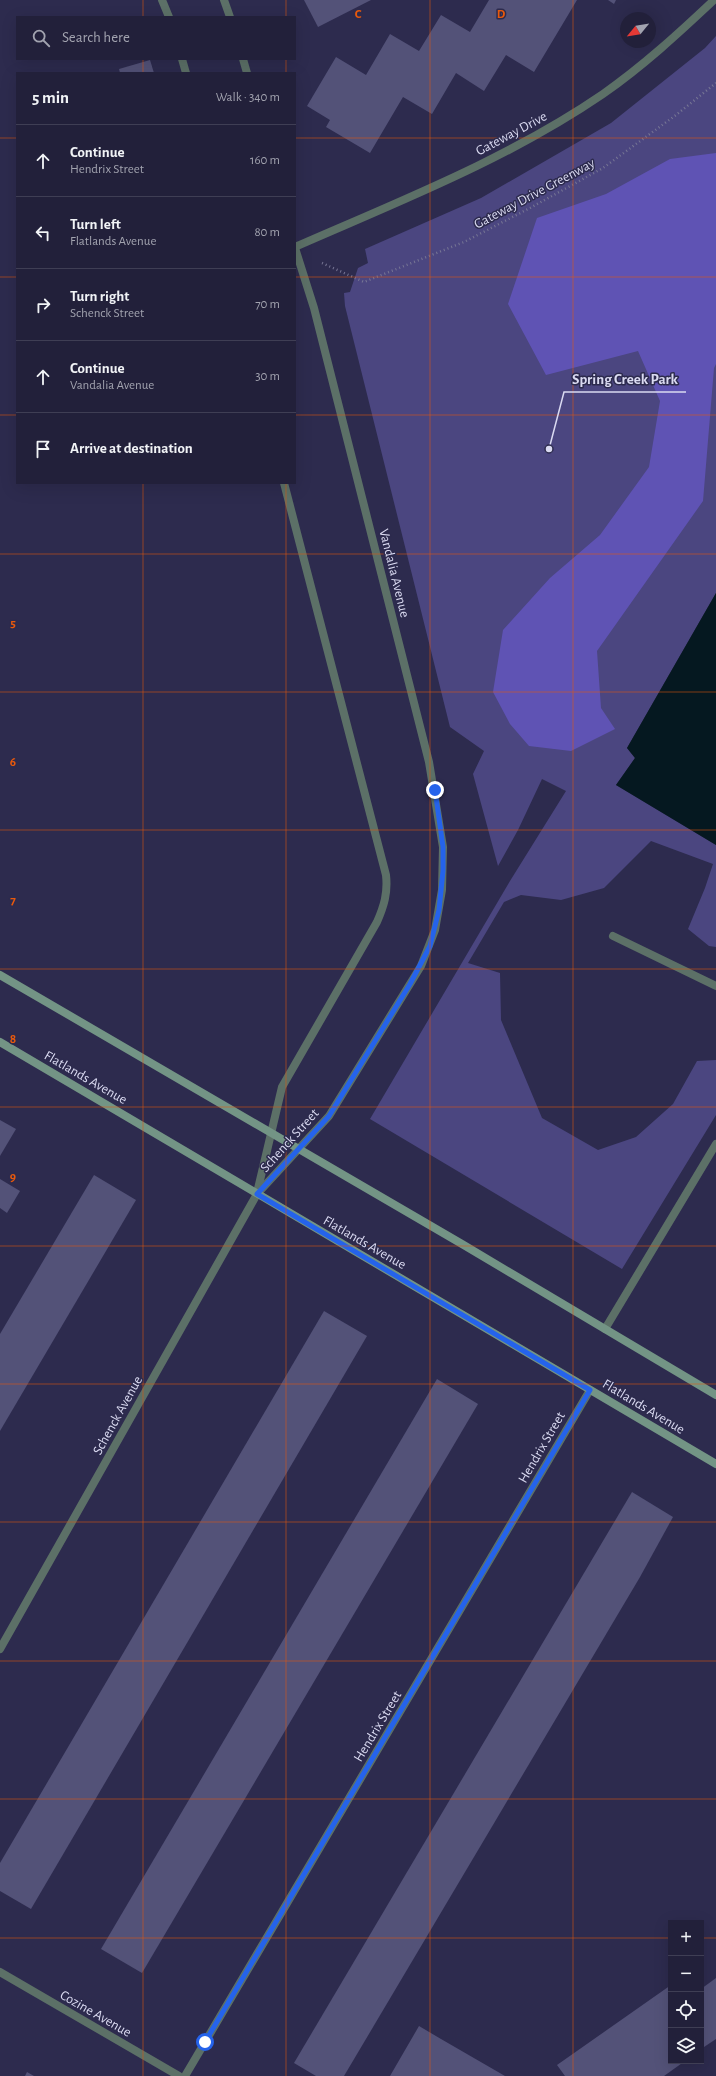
<!DOCTYPE html>
<html lang="en">
<head>
<meta charset="utf-8">
<style>
  body { margin:0; font-family:"Alegreya Sans",sans-serif; background:#2e2d45; color:#f1f3f6 }
  .controls { position:absolute; right:12px; bottom:12px; display:grid; overflow:hidden; border-radius:0px; box-shadow:0 4px 16px #0002 }
  .controls button { width:36px; height:36px; display:grid; place-items:center; padding:0; border:0; border-bottom:1px solid #3f3e54; background:#22203a; color:#f1f3f6; font:20px sans-serif }
  .compass { position:absolute; left:620px; top:12px; width:36px; height:36px; border-radius:50%; background:#22203a; box-shadow:0 4px 16px #0002; rotate:240deg }
  .stop { position:absolute; width:12px; height:12px; margin:-9px; border:3px solid #2563eb; border-radius:50%; background:#fff }
  .stop.end { background:#2563eb; border-color:#fff; box-shadow:0 1px 4px #0008 }
  .list { margin:0; padding:0; list-style:none }
  h2 { display:flex; justify-content:space-between; align-items:center; height:52px; margin:0; padding:0 16px; font-size:17px }
  h2 small { font-size:13px; font-weight:400; color:#a2a3af }
  .list li { display:grid; grid-template-columns:26px 1fr auto; gap:12px; align-items:center; box-sizing:border-box; height:72px; padding:0 16px; border-top:1px solid #3f3e54 }
  .list b { display:block; font-size:15px; white-space:nowrap }
  .list p { margin:0; font-size:13px; white-space:nowrap; color:#a2a3af }
  .list em { font-size:13px; font-style:normal; color:#a2a3af }
  .icon { flex:none; width:22px; height:22px; fill:none; stroke:currentColor; stroke-width:2; stroke-linecap:round; stroke-linejoin:round }
  .map { position:relative; flex:none; width:716px; height:2076px; overflow:hidden }
  .search { position:absolute; background:#22203a; box-shadow:0 4px 16px #0002; left:16px; top:16px; width:280px; height:44px; display:flex; align-items:center; gap:10px; box-sizing:border-box; padding:0 14px; border-radius:0px; color:#a2a3af; font-size:15px }
  .panel { position:absolute; background:#22203a; box-shadow:0 4px 16px #0002; left:16px; top:72px; width:280px; height:412px; border-radius:0px }
  .map>svg:first-child { display:block }
  .green { fill:#4b4680 }
  .forest { fill:#5f53b4 }
  .water { fill:#051820 }
  .building { fill:#535278 }
  .lines { fill:none; stroke-linecap:round; stroke-linejoin:round }
  .path { stroke:#777694; stroke-width:2.5; stroke-dasharray:1 3; stroke-linecap:butt }
  .lane { stroke:#5c7067; stroke-width:8 }
  .street { stroke:#5c7067; stroke-width:8 }
  .secondary { stroke:#739485; stroke-width:8 }
  .route { stroke:#2563eb; stroke-width:5 }
  .grid { fill:none; stroke:#e8590c; stroke-width:1; stroke-opacity:0.55 }
  .labels { text-anchor:middle; stroke-width:3; stroke-linejoin:round; paint-order:stroke }
  .street-label { font-size:14px; fill:#dadaf1; stroke:#2d2b4e }
  .grid-label { font-size:13px; text-anchor:middle; font-weight:bold; fill:#e8590c; stroke:#2d2b4e; stroke-width:3; stroke-linejoin:round; paint-order:stroke }
  .leader { fill:none; stroke:#dadaf1; stroke-width:1.5 }
  .callout-dot { fill:#dadaf1; stroke:#2d2b4e; stroke-width:1.5 }
  .callout-label { font-size:15px; text-anchor:middle; font-weight:bold; fill:#dadaf1; stroke:#2d2b4e; stroke-width:3; stroke-linejoin:round; paint-order:stroke }
</style>
</head>
<body>
<div class="map">
<svg width="716" height="2076" viewBox="0 0 716 2076">
  <rect width="100%" height="100%" fill="#2d2b4e"/>
  <polygon class="green" points="716,36 716,593 627,748 635,758 616,785 716,845 716,947 709,946 688,929 705,888 713,864 651,841 604,888 561,900 521,895 504,902 468,963 500,973 501,1020 542,1118 598,1150 636,1137 673,1104 697,1061 716,1060 716,1115 622,1269 370,1119 510,881 566,791 542,779 518,830 498,866 473,774 484,751 450,727 345,306 344,293 350,292 358,268 368,263 365,249 481,198 611,123 705,48"/>
  <polygon class="forest" points="716,153 716,364 714,368 703,501 597,651 601,708 615,729 571,751 529,746 510,724 493,692 503,630 550,578 600,535 649,467 660,401 638,351 546,375 508,304 537,218 606,194 670,159"/>
  <polygon class="water" points="716,593 716,845 616,785 635,758 627,748"/>
  <g class="building">
    <polygon points="304,0 371,0 318,27"/>
    <polygon points="489,0 577,0 534,72 506,55 484,91 456,73 432,114 403,97 370,153 326,127 330,120 307,106 336,57 366,75 390,34 419,51 441,15 470,32"/>
    <polygon points="608,0 616,0 614,4"/>
    <polygon points="150,60 154,73 120,73 119,69"/>
    <polygon points="0,1120 16,1129 0,1156"/>
    <polygon points="94,1175 136,1200 0,1431 0,1334"/>
    <polygon points="0,1179 20,1191 7,1213 0,1208"/>
    <polygon points="324,1311 367,1336 31,1909 0,1891 0,1863"/>
    <polygon points="437,1379 478,1404 142,1973 101,1949"/>
    <polygon points="632,1492 673,1517 640,1577 344,2076 316,2076 294,2063"/>
    <polygon points="716,1978 716,2039 701,2049 701,1989"/>
    <polygon points="671,1985 671,2061 685,2061 664,2076 565,2076 557,2065"/>
    <polygon points="419,2026 441,2039 505,2076 390,2076"/>
    <polygon points="27,2072 34,2076 25,2076"/>
  </g>
  <g class="lines">
    <polyline class="path" points="322,263 364,282 464,242 530,208 603,168 676,115 716,83"/>
    <g class="lane">
      <polyline points="613,936 716,986"/>
      <polyline points="605,1329 716,1144"/>
    </g>
    <g class="street">
      <polyline points="162,0 169,17"/>
      <polyline points="224,0 230,17"/>
      <polyline points="182,59 186,73"/>
      <polyline points="243,59 247,73"/>
      <path d="M295,247C400,201 508,159 603,94C643,66 679,33 714,0"/>
      <path d="M257,1193L282,1087L377,922C384,906 388,893 386,875L284,483"/>
      <polyline points="0,1649 257,1194 329,1116 421,966 435,930 442,890 443,847 429,762 314,308 295,248"/>
      <polyline points="0,1972 179,2076"/>
      <polyline points="185,2076 590,1390"/>
    </g>
    <g class="secondary">
      <polyline points="0,975 462,1244 716,1395"/>
      <polyline points="0,1042 716,1464"/>
    </g>
  </g>
  <g class="lines">
    <polyline class="route" points="205,2042 590,1390 257,1194 329,1116 410,984 430,946 439,910 443,871 443,847 435,790"/>
  </g>
  <path class="grid" d="M143,0V17M286,0V17M430,0V2076M573,0V2076M143,59V73M286,59V73M0,138H17M295,138H716M0,277H17M295,277H716M0,415H17M295,415H716M143,483V2076M286,483V2076M0,554H716M0,692H716M0,830H716M0,969H716M0,1107H716M0,1246H716M0,1384H716M0,1522H716M0,1661H716M0,1799H716M0,1938H671M701,1938H716"/>
  <g class="labels">
    <g class="street-label">
      <text transform="translate(511 133) rotate(-28)" y="5">Gateway Drive</text>
      <text transform="translate(534 193) rotate(-28)" y="5">Gateway Drive Greenway</text>
      <text transform="translate(395 573) rotate(76)" y="5">Vandalia Avenue</text>
      <text transform="translate(86 1077) rotate(30)" y="5">Flatlands Avenue</text>
      <text transform="translate(289 1140) rotate(-48)" y="5">Schenck Street</text>
      <text transform="translate(365 1242) rotate(30)" y="5">Flatlands Avenue</text>
      <text transform="translate(644 1406) rotate(31)" y="5">Flatlands Avenue</text>
      <text transform="translate(117 1415) rotate(-61)" y="5">Schenck Avenue</text>
      <text transform="translate(541 1447) rotate(-60)" y="5">Hendrix Street</text>
      <text transform="translate(377 1726) rotate(-59)" y="5">Hendrix Street</text>
      <text transform="translate(96 2013) rotate(30)" y="5">Cozine Avenue</text>
    </g>
  </g>
  <g class="grid-label">
    <text x="358" y="18">C</text>
    <text x="501" y="18">D</text>
    <text x="13" y="627">5</text>
    <text x="13" y="766">6</text>
    <text x="13" y="904">7</text>
    <text x="13" y="1043">8</text>
    <text x="13" y="1181">9</text>
  </g>
  <path class="leader" d="M549 449L564 392H686"/>
  <circle class="callout-dot" cx="549" cy="449" r="4"/>
  <g class="callout-label">
    <text x="625" y="384">Spring Creek Park</text>
  </g>
</svg>
<div class="controls">
<button>+</button>
<button>−</button>
<button><svg class="icon" aria-label="locate" viewBox="0 0 24 24"><circle cx="12" cy="12" r="6"/><path d="M12 2v4M12 18v4M2 12h4M18 12h4"/></svg></button>
<button><svg class="icon" aria-label="layers" viewBox="0 0 24 24"><path d="M12 4l9 5-9 5-9-5zM3 14l9 5 9-5"/></svg></button>
</div>
<svg class="compass" viewBox="-18 -18 36 36"><path d="M0-13l5 13h-10z" fill="#e53935"/><path d="M0 13l5-13h-10z" fill="#a2a3af"/></svg>
<div class="stop" style="left:205px;top:2042px"></div>
<div class="stop end" style="left:435px;top:790px"></div>
<div class="search"><svg class="icon" aria-label="search" viewBox="0 0 24 24"><circle cx="10" cy="10" r="6"/><path d="M15 15l6 6"/></svg>Search here</div>
<section class="panel">
<h2>5 min<small>Walk · 340 m</small></h2>
<ul class="list">
<li><svg class="icon" aria-label="ahead" viewBox="0 0 24 24"><path d="M12 20V5M6 11l6-6 6 6"/></svg><div><b>Continue</b><p>Hendrix Street</p></div><em>160 m</em></li>
<li><svg class="icon" aria-label="left" viewBox="0 0 24 24"><path d="M17 20v-9H6M10 6l-5 5 5 5"/></svg><div><b>Turn left</b><p>Flatlands Avenue</p></div><em>80 m</em></li>
<li><svg class="icon" aria-label="right" viewBox="0 0 24 24"><path d="M7 20v-9h11M14 6l5 5-5 5"/></svg><div><b>Turn right</b><p>Schenck Street</p></div><em>70 m</em></li>
<li><svg class="icon" aria-label="ahead" viewBox="0 0 24 24"><path d="M12 20V5M6 11l6-6 6 6"/></svg><div><b>Continue</b><p>Vandalia Avenue</p></div><em>30 m</em></li>
<li><svg class="icon" aria-label="arrive" viewBox="0 0 24 24"><path d="M6 21V4h12l-3 4 3 4H6"/></svg><div><b>Arrive at destination</b></div></li>
</ul>
</section>
</div>
</body>
</html>
